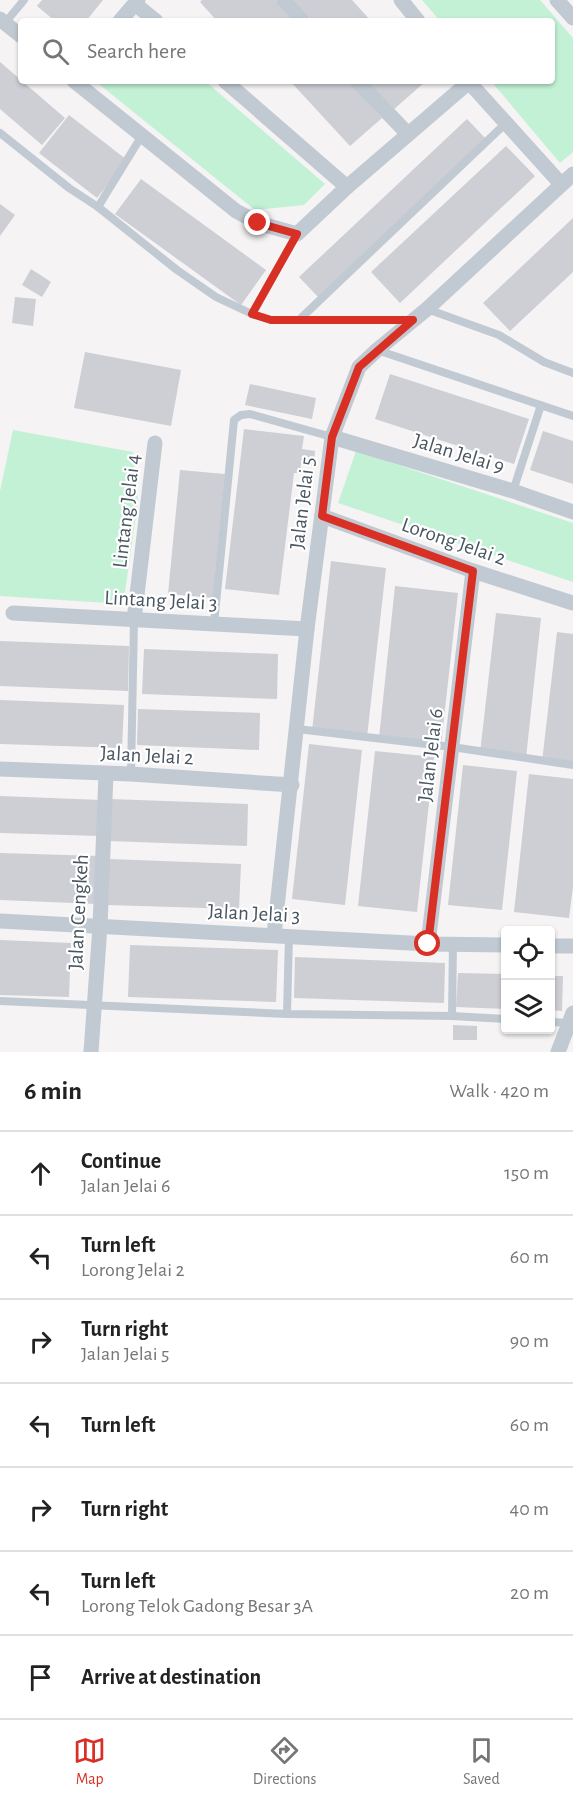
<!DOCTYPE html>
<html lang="en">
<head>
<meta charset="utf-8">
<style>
  body { margin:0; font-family:"Alegreya Sans",sans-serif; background:#f2f2f2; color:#222 }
  .controls { position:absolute; right:18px; bottom:18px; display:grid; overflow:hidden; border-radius:6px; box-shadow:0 2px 4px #0004 }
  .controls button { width:54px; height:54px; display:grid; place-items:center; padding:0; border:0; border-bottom:2px solid #e0e0e0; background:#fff; color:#222; font:30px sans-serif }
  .stop { position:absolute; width:18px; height:18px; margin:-14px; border:4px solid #d93025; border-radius:50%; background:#fff }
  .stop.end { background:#d93025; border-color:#fff; box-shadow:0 2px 6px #0008 }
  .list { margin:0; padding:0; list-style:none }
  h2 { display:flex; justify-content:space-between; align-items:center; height:78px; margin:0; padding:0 24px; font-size:26px }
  h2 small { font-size:20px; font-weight:400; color:#767676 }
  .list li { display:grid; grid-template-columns:39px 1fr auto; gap:18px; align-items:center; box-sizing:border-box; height:84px; padding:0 24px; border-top:2px solid #e0e0e0 }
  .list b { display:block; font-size:22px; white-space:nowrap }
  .list p { margin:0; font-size:20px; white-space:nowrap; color:#767676 }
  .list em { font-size:20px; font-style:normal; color:#767676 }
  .icon { flex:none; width:33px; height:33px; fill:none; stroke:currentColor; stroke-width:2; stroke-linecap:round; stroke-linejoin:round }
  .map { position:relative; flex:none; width:573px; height:1052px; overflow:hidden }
  .search { position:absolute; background:#fff; box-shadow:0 2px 4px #0004; left:18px; right:18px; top:18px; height:66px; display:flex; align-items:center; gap:15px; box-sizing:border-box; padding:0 21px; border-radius:6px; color:#767676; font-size:22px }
  .sheet { height:666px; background:#fff }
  nav { display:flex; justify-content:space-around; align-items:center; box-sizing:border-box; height:84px; border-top:2px solid #e0e0e0; background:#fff; font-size:16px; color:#767676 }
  nav a { display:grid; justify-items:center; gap:3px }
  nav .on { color:#d93025 }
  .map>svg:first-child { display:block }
  .green { fill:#c3f1d5 }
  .building { fill:#cdcfd5 }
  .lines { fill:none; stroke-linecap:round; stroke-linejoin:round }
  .lane { stroke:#c1cad2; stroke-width:8 }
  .street { stroke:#c1cad2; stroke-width:15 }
  .route { stroke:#d93025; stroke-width:8 }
  .labels { text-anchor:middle; stroke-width:4.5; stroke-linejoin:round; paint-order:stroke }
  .street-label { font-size:21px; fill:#4a5661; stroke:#fff }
</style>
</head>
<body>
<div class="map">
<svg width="573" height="1052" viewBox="0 0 573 1052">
  <rect width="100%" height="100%" fill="#f5f3f3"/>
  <g class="green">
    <polygon points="422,0 540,0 573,38 573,152 560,163 491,81 552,81 552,21 440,21"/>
    <polygon points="95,81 205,81 325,184 304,205 255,210"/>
    <polygon points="13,430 133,452 138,501 125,592 108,603 0,596 0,491"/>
    <polygon points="356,451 573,523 573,582 338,503"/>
  </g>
  <g class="building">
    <polygon points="42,0 103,0 86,21 55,21 37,6"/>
    <polygon points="202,0 276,0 295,21 217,21 200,2"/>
    <polygon points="294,0 352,0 371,21 313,21"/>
    <polygon points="0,62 65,118 42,145 0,109"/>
    <polygon points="290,81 349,81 382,118 350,146"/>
    <polygon points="367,81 426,81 393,110"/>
    <polygon points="69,115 127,160 97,198 39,153"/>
    <polygon points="467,119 487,140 319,298 299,277"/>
    <polygon points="506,146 535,176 400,303 371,272"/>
    <polygon points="141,179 266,270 241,305 115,214"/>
    <polygon points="0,204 15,215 0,236"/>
    <polygon points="573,218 573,272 510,331 483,303"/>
    <polygon points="31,269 51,282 42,297 22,285"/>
    <polygon points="15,297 36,299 33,326 12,323"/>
    <polygon points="85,352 181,370 171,426 74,408"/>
    <polygon points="390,374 529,419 514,464 375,419"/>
    <polygon points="250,384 316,398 312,419 245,405"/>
    <polygon points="244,429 304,436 302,449 315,451 314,466 301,464 300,473 294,473 279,595 225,589"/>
    <polygon points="543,431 573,441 573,484 530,470"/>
    <polygon points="180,470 225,474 213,598 168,594"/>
    <polygon points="331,561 386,568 367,737 312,731"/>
    <polygon points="395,586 458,593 441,745 379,738"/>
    <polygon points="496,613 541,618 526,758 480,753"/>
    <polygon points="557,632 573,634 573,765 542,762"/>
    <polygon points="0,641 129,646 128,691 0,686"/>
    <polygon points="144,649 278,654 277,699 142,694"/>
    <polygon points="0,700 124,705 122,748 0,744"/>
    <polygon points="138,709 260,713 259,750 137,745"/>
    <polygon points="309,744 362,750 345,905 292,899"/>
    <polygon points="375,751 434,757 417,912 358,906"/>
    <polygon points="463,765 517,771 502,910 448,905"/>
    <polygon points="529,774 573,779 573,887 569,918 514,912"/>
    <polygon points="0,796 101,800 100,836 0,833"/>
    <polygon points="110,799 248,804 247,846 108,841"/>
    <polygon points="0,853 99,856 97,904 0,900"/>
    <polygon points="109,859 241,864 239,909 108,905"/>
    <polygon points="0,940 71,943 69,997 0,995"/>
    <polygon points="130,945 278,950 276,1002 128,997"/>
    <polygon points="295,957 445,963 444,1003 294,998"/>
    <polygon points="458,973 506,974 506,1009 456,1007"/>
    <polygon points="550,976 563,976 562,1011 550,1010"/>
    <polygon points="453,1025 477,1026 477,1040 453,1040"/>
  </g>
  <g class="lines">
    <g class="lane">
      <polyline points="5,23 24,0"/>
      <polyline points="0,133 69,188 98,207 177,270 216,297 252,314 271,320 410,320"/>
      <polyline points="98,207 141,137"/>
      <polyline points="427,309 499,335 544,362 573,373"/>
      <polyline points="252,314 297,234"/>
      <polyline points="300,319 506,123"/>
      <polyline points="377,350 573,416"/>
      <polyline points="513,491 541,405"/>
      <polyline points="214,624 234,420 241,415 250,414 332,437"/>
      <polyline points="297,729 452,747 573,765"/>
      <polyline points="131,774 134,620"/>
      <polyline points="0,1001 287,1014 452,1016 506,1019"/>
      <polyline points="287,1014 289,936"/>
      <polyline points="452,1016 453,944"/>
      <polyline points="550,1022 570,1023"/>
    </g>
    <g class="street">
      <polyline points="284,0 303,21"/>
      <polyline points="401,0 418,21"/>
      <polyline points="557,0 573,18"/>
      <polyline points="135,4 156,21"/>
      <polyline points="0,19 21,36"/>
      <polyline points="120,21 138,0"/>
      <polyline points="74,81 236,211 258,223 297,234 347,187 469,82"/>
      <polyline points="225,81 347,187"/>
      <polyline points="357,81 408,134"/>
      <polyline points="468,81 561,184"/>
      <polyline points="332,437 513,491 573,512"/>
      <polyline points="322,516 473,571 573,603"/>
      <polyline points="13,613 307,629"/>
      <polyline points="134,620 155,443"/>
      <polyline points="0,769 131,774 292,785"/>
      <polyline points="0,921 428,944 506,945"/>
      <polyline points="274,935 307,629 332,437 359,367 377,350 427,309 573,174"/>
      <polyline points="428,944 473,571"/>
      <polyline points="550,946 573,946"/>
      <polyline points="91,1052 100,926 106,774"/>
      <polyline points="558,1052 573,1013"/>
    </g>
  </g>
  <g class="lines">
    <polyline class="route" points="258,223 297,234 252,314 271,320 413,320 359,367 332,437 322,516 473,571 428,944"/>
  </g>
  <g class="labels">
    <g class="street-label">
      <text transform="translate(459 453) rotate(17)" y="7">Jalan Jelai 9</text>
      <text transform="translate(302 503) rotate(-83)" y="7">Jalan Jelai 5</text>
      <text transform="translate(126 511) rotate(-83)" y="7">Lintang Jelai 4</text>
      <text transform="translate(454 541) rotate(19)" y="7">Lorong Jelai 2</text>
      <text transform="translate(161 600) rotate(3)" y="7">Lintang Jelai 3</text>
      <text transform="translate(147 755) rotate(3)" y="7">Jalan Jelai 2</text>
      <text transform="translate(430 755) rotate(-83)" y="7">Jalan Jelai 6</text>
      <text transform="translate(78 912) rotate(-87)" y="7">Jalan Cengkeh</text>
      <text transform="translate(254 913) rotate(3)" y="7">Jalan Jelai 3</text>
    </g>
  </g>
</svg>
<div class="controls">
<button><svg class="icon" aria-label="locate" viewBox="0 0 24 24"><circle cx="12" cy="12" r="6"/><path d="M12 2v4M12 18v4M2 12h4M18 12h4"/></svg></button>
<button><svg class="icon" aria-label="layers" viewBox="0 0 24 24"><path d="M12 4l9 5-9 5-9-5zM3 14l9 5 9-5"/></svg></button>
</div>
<div class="stop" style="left:428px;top:944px"></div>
<div class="stop end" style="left:258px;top:223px"></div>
<div class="search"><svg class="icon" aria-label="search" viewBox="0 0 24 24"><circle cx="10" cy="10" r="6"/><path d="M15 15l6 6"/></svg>Search here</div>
</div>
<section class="sheet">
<h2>6 min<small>Walk · 420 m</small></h2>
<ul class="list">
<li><svg class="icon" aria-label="ahead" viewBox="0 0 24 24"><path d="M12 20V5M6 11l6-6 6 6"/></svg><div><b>Continue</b><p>Jalan Jelai 6</p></div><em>150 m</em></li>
<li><svg class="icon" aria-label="left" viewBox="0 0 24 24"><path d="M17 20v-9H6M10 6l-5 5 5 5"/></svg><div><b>Turn left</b><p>Lorong Jelai 2</p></div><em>60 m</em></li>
<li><svg class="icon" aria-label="right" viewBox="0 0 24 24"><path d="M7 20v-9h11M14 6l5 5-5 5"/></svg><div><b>Turn right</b><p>Jalan Jelai 5</p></div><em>90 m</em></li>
<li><svg class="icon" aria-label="left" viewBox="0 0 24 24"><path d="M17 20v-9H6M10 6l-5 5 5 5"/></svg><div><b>Turn left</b></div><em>60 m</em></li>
<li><svg class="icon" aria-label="right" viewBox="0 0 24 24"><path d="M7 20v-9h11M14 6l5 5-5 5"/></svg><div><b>Turn right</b></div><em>40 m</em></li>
<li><svg class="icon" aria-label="left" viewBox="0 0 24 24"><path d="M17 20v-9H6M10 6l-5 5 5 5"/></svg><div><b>Turn left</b><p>Lorong Telok Gadong Besar 3A</p></div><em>20 m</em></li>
<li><svg class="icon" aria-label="arrive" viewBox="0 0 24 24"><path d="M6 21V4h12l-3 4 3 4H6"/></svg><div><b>Arrive at destination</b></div></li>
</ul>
</section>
<nav>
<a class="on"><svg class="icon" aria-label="map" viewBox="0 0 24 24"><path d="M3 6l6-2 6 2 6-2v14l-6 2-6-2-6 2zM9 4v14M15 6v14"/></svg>Map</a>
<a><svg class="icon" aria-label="directions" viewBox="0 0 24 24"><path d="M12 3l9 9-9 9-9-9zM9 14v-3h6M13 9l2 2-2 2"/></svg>Directions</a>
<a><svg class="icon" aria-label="saved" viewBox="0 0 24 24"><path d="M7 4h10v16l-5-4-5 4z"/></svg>Saved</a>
</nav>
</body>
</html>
